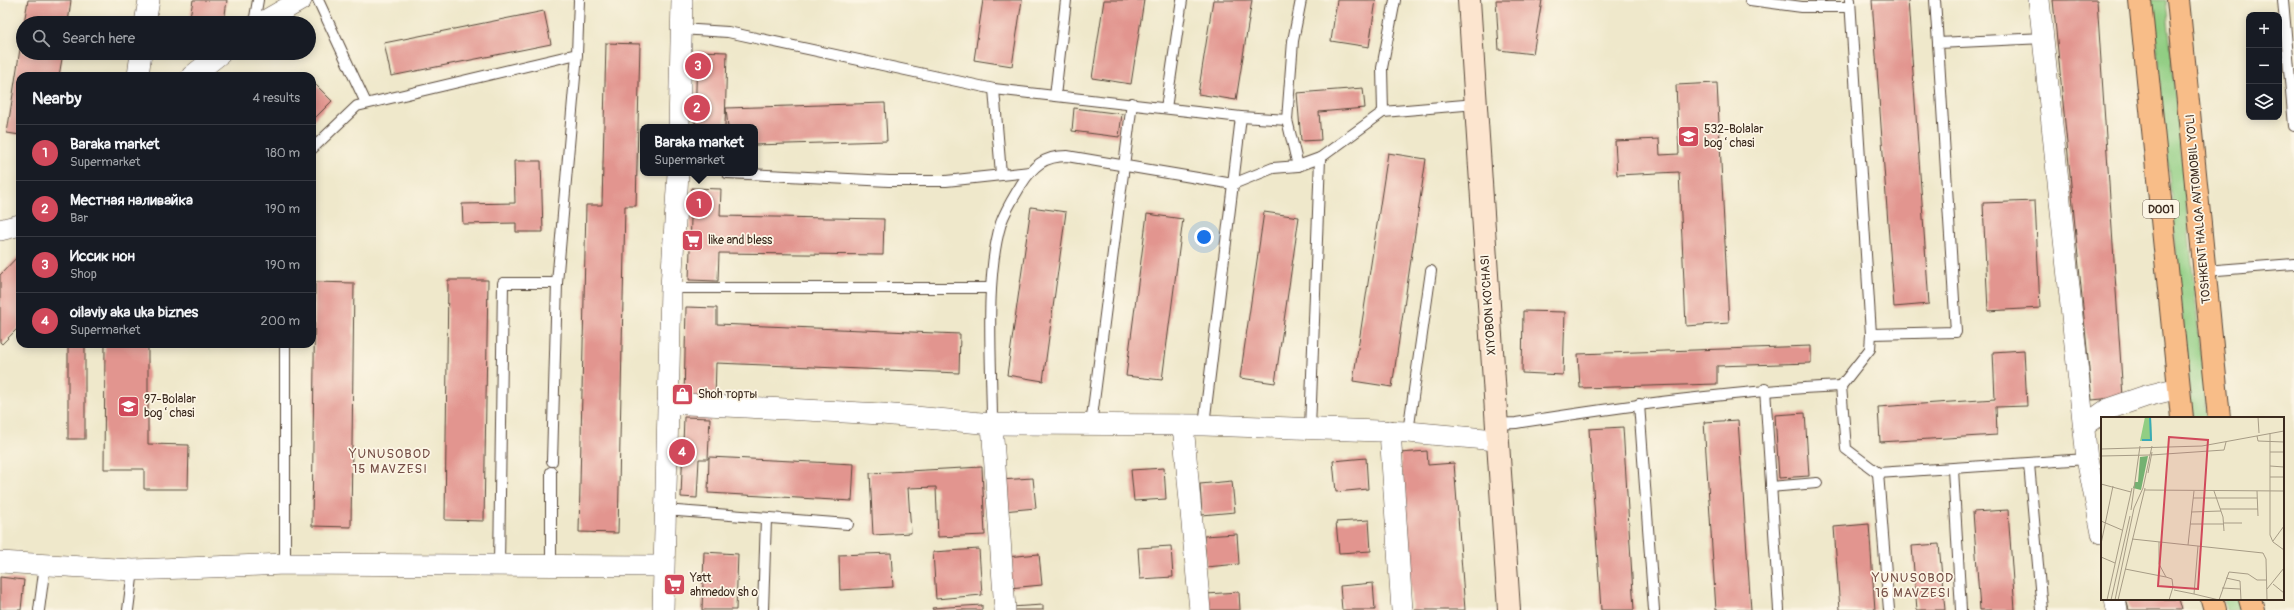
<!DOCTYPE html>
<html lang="en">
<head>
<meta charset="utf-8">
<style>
  body { margin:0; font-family:Pangolin,sans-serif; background:#242831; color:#f1f3f6 }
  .controls { position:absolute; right:12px; top:12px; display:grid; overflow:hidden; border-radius:8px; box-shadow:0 2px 10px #0003 }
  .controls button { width:36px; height:36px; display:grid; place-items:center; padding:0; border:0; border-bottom:1px solid #363941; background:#171b24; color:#f1f3f6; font:20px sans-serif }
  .you { position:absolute; left:1204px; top:237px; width:14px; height:14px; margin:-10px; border:3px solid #fff; border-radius:50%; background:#1a73e8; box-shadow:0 0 0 6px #1a73e833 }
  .badge { display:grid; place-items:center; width:26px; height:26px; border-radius:50%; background:#d1495b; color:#fff; font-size:13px; font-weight:700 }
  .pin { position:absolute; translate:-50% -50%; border:2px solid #fff; box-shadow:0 1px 4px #0006 }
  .popup { position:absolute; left:640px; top:124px; width:118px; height:52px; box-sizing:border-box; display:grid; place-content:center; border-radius:8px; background:#171b24; filter:drop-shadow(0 1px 3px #0005); font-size:13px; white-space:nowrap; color:#9ea1a6 }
  .popup b { font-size:15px; color:#f1f3f6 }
  .popup::after { content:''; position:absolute; left:50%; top:100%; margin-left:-8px; border:8px solid transparent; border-top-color:#171b24 }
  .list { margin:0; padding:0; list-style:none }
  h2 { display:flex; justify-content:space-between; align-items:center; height:52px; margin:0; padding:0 16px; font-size:17px }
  h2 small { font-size:13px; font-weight:400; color:#9ea1a6 }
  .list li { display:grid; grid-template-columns:26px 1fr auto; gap:12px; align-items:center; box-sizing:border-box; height:56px; padding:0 16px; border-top:1px solid #363941 }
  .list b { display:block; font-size:15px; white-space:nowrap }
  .list p { margin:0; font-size:13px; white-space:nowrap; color:#9ea1a6 }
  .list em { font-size:13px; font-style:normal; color:#9ea1a6 }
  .icon { flex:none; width:22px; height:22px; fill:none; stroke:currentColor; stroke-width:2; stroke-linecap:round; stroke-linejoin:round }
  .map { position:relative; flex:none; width:2294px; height:610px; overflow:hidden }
  .search { position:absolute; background:#171b24; box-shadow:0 2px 10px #0003; left:16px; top:16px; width:300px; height:44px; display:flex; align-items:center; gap:10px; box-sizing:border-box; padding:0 14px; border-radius:22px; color:#9ea1a6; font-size:15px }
  .panel { position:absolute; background:#171b24; box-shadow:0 2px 10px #0003; left:16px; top:72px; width:300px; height:276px; border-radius:12px }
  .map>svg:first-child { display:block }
  .green { fill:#91ce83; stroke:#667c50 }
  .building { fill:#e2958f }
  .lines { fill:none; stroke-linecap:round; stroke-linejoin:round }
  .lane-casing { stroke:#564638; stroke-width:12 }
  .street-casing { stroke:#564638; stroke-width:22 }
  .secondary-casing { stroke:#564638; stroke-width:24 }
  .highway-casing { stroke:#564638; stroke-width:24 }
  .lane { stroke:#fff; stroke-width:10 }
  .street { stroke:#fff; stroke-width:21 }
  .secondary { stroke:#fce5cf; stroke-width:22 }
  .highway { stroke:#f8bd88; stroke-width:22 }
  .labels { text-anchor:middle; stroke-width:3.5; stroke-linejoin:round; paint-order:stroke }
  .shield { fill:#fcf5e5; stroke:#75675a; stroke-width:1 }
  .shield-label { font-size:11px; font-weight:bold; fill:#3b2a1e }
  .poi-label { font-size:12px; fill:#3b2a1e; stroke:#fcf5e5; text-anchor:start }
  .street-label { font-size:12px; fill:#3b2a1e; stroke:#fcf5e5 }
  .neighbourhood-label { font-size:13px; letter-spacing:1px; fill:#754f46; stroke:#fcf5e5 }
  .inset-river { fill:none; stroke:#3aaab8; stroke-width:2 }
  .inset-road { fill:none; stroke:#a79c86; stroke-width:1 }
  .view { fill:#d1495b; fill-opacity:0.15; stroke:#d1495b; stroke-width:2 }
  .inset-edge { fill:none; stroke:#3b2a1e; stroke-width:2 }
</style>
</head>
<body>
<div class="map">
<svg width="2294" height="610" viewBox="0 0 2294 610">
  <rect width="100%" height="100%" fill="#fcf5e5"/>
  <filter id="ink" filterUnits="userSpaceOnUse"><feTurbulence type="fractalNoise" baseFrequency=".025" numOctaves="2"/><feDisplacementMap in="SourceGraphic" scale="8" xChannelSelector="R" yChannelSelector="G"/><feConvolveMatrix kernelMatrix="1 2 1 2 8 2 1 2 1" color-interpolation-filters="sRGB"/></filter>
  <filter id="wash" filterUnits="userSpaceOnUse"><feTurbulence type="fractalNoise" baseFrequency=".012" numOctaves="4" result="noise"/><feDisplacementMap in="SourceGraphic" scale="16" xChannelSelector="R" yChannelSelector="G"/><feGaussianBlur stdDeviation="0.9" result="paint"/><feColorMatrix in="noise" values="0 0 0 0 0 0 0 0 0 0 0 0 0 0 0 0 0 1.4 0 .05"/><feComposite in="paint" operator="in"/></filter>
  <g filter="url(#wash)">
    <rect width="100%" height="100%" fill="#efe8cb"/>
    <g class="green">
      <polygon points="2152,0 2166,0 2207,418 2193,418 2191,404"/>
      <polygon points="2224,599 2238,599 2240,610 2226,610"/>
    </g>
    <g id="blocks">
      <g class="building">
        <polygon points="28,0 71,0 68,23 24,23"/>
        <polygon points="193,0 227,0 224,22 190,17"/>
        <polygon points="983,0 1022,0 1012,66 974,60"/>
        <polygon points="1104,0 1144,0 1131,84 1092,78"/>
        <polygon points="1213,0 1252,0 1236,100 1198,94"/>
        <polygon points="1337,0 1376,0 1369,47 1331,41"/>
        <polygon points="1496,0 1542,0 1533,54 1499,50"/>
        <polygon points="1872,0 1908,0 1929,304 1894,307"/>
        <polygon points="2053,0 2097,0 2123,397 2092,400"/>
        <polygon points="544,11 551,44 391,76 384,43"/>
        <polygon points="22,36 23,53 63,53 59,76 20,76 20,135 7,133"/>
        <polygon points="606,43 640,44 636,206 625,206 618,533 579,532 586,205 602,205"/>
        <polygon points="697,51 727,52 725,127 695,127"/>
        <polygon points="312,81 332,101 312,121"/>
        <polygon points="1717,83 1729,323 1686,326 1679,172 1617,175 1615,141 1659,139 1660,155 1679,154 1676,85"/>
        <polygon points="1363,88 1365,108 1319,112 1321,140 1301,141 1297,93"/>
        <polygon points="885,103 887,141 755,145 755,127 728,127 726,108"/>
        <polygon points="1074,108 1122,114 1119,137 1072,131"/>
        <polygon points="1388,153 1426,159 1392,387 1353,381"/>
        <polygon points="514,161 541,161 543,232 516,232 516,223 463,224 462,204 515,203"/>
        <polygon points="692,188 721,189 720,216 884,219 883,255 719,253 718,281 689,280"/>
        <polygon points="2035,201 2040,308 1988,311 1983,203"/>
        <polygon points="1031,207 1066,212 1043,381 1007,375"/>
        <polygon points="1264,212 1299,217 1275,383 1240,378"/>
        <polygon points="1147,214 1183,219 1162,380 1126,376"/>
        <polygon points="20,254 20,326 2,344 0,342 0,275"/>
        <polygon points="448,280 488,280 484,521 445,520"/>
        <polygon points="315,282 354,283 351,527 312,526"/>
        <polygon points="686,307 717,308 717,324 960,334 959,373 716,363 715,400 684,399"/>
        <polygon points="1523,311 1565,312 1563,375 1522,373"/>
        <rect x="68" y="344" width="17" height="95"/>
        <polygon points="105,344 148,344 148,444 189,445 188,489 144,489 144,469 104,469"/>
        <polygon points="1811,346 1811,363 1717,366 1717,384 1580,388 1578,354"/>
        <polygon points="2024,350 2027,406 1996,407 1997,435 1880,442 1878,407 1995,399 1993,352"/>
        <polygon points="1805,413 1809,476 1779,478 1775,415"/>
        <polygon points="684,417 710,418 708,459 699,459 697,498 681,497"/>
        <polygon points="1738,420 1751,610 1716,610 1704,422"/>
        <polygon points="1623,427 1634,610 1601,610 1589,429"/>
        <polygon points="1427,451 1428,465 1454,463 1465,610 1412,610 1400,453"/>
        <polygon points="709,457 854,464 852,501 708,493"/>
        <polygon points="1366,458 1368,489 1336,492 1333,461"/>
        <polygon points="982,467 985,535 938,537 936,487 908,488 911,533 873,535 870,473"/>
        <polygon points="1164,468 1166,499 1134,501 1131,470"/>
        <polygon points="1033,478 1036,508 1003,511 1000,480"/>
        <polygon points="1232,481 1235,512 1202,515 1200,484"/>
        <polygon points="2008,510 2015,610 1980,610 1973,512"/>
        <polygon points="1369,520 1371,551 1339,553 1336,522"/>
        <polygon points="1869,524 1875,610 1840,610 1834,527"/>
        <polygon points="1237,534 1239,564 1206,567 1204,536"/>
        <polygon points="1939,544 1945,610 1917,610 1912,546"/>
        <polygon points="1171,546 1173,577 1140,579 1138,548"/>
        <polygon points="979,549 982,595 936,599 933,552"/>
        <polygon points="704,552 738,554 736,610 702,610"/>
        <polygon points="891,553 893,587 840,590 839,555"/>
        <polygon points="1039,554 1042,585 1009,588 1006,557"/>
        <polygon points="0,577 24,580 21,610 0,610"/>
        <polygon points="1373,583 1375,610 1342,610 1340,586"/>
        <polygon points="1239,592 1240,610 1207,610 1206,594"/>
        <polygon points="2126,599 2179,599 2182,610 2129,610"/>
        <polygon points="982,605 982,610 933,610 932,608"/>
        <polygon points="1043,605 1043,610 1010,610 1010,607"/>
      </g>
    </g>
  </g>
  <g filter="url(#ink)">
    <use href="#blocks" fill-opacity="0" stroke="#564638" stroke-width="1"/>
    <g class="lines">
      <defs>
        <g id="lane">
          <polyline points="318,0 366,103"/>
          <polyline points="1750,0 1802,7 1850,7"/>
          <polyline points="1850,0 1871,334 1870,349 1841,386 1846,449 1878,473 2087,459"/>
          <polyline points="1935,0 1938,43"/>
          <polyline points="2283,0 2294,126"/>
          <polyline points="254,23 258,0"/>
          <polyline points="680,29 728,32 994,89 1241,117 1287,120 1298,166 1320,158 1383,112 1476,104"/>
          <polyline points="994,89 1001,174"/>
          <polyline points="1055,96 1066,0"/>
          <polyline points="1166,108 1182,0"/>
          <polyline points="1383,112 1382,68 1395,0"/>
          <polyline points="1287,120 1293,41 1301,0"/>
          <polyline points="312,149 357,106 577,54 579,0"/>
          <polyline points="727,173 889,181 946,181 1030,172"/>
          <polyline points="2205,271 2294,264"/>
          <polyline points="671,288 991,288"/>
          <polyline points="1871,334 1956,332 1938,43 2043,38"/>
          <polyline points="1765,389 1779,610"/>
          <polyline points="1639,404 1654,610"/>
          <path d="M992,424C992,363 984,280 1001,223C1006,209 1014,197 1021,185C1033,166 1044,156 1067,156L1233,184L1273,168L1298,166"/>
          <path d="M1495,424L1516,423C1624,406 1732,391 1841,386"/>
          <polyline points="1091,425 1132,103"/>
          <polyline points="1204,425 1241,117"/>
          <polyline points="1310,429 1320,158"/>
          <polyline points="1408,432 1431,271"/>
          <polyline points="552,461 557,283"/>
          <polyline points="2029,464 2042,610"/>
          <polyline points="1953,469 1961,610"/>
          <polyline points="1878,473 1889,610"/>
          <polyline points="1771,487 1817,483"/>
          <polyline points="664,510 848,524"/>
          <polyline points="285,564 285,344"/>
          <polyline points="499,565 503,283 557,283 577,54"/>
          <polyline points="551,565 551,472"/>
          <polyline points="39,610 45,565"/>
          <polyline points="128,610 133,570"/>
          <polyline points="763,610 766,518"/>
        </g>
        <g id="street">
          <polyline points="2039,0 2087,459 2102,533"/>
          <polyline points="145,23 149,0"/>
          <polyline points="261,23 301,0"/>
          <polyline points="138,76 141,53"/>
          <polyline points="192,76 221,53"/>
          <polyline points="679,127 682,0"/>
          <polyline points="0,230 20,225"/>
          <polyline points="668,403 882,414 992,424 1204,425 1408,432 1496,440"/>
          <polyline points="992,424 1005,610"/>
          <polyline points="1183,425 1200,610"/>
          <polyline points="2084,426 2108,409 2146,396 2179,388"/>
          <polyline points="1390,431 1402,610"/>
          <polyline points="0,562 133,570 285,564 663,566"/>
          <polyline points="2115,599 2117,610"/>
          <polyline points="663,610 671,288 678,173"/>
        </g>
        <polyline id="secondary" points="1469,0 1509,610"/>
        <g id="highway">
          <polyline points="2140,0 2182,418"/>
          <polyline points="2178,0 2219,418"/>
          <polyline points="2212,599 2215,610"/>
          <polyline points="2250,599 2253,610"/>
        </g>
      </defs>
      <use href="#lane" class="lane-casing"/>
      <use href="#street" class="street-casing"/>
      <use href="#secondary" class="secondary-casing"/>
      <use href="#highway" class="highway-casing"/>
      <use href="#lane" class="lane"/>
      <use href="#street" class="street"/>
      <use href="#secondary" class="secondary"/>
      <use href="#highway" class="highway"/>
    </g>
  </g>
  <defs>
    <symbol id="school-square" viewBox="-11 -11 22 22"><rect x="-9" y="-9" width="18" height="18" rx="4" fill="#d1495b" stroke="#fcf5e5"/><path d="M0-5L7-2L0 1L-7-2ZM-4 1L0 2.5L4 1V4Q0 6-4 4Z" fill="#fff"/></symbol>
    <symbol id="supermarket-square" viewBox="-11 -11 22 22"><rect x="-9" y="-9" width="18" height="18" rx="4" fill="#d1495b" stroke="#fcf5e5"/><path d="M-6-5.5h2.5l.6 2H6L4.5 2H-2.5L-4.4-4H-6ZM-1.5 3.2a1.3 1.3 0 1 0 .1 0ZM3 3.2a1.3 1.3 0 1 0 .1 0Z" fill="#fff"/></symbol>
    <symbol id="shop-square" viewBox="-11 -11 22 22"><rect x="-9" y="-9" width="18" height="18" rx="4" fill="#d1495b" stroke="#fcf5e5"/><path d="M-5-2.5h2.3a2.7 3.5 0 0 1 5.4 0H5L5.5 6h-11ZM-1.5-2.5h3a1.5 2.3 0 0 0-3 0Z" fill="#fff"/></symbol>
  </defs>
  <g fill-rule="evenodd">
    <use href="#school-square" x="1676" y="124" width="25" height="25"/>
    <use href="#supermarket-square" x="680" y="228" width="25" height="25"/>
    <use href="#shop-square" x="670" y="382" width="25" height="25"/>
    <use href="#school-square" x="116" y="394" width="25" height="25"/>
    <use href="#supermarket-square" x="662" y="572" width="25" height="25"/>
  </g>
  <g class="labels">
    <rect class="shield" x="2143" y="200" width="36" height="18" rx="3"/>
    <g class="shield-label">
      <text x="2161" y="213">D001</text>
    </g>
    <g class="poi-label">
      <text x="1704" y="133">532-Bolalar<tspan x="1704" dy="14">bogʻchasi</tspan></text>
      <text x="708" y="244">like and bless</text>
      <text x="698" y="398">Shoh торты</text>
      <text x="144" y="403">97-Bolalar<tspan x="144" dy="14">bogʻchasi</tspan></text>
      <text x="690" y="582">Yatt<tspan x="690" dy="14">ahmedov sh o</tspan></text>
    </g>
    <g class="street-label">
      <text transform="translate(2198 209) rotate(-95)" y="4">TOSHKENT HALQA AVTOMOBIL YO'LI</text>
      <text transform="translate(1488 305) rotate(-94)" y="4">XIYOBON KO'CHASI</text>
    </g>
    <g class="neighbourhood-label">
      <text x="390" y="458">YUNUSOBOD<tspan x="390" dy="15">15 MAVZESI</tspan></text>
      <text x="1913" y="582">YUNUSOBOD<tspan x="1913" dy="15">16 MAVZESI</tspan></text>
    </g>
  </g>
  <g transform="translate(2101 417)">
    <rect width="183" height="183" fill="#efe8cb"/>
    <path d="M44,0H50L51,23L39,24Z" fill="#91ce83"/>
    <path d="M47,39L40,73L32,71L34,65H37L39,40Z" fill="#74b171"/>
    <path class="inset-river" d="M41,23H50L49,0"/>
    <path class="inset-road" d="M157,0L158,16M169,16V118L172,125M156,19L157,24L183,25M0,32L101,29L183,14M169,35H183M50,38L123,33L125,25M0,39L49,38M169,49L183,50M47,56L51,35M169,60H183M0,67L30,75M44,73L183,74M113,74L122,100L123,114M156,74L157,99M92,81H156M119,92H157M30,93L39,29M90,95L120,94M0,104L21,113M123,106H141M89,107H123M31,122L162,136L165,142L166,183M172,124L183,109M58,125V147L65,160L71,162L72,170L68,183M172,125L183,133M0,127L12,69M87,128L93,74M0,140L14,146M24,152L65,160M125,161L139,164L140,183M172,167L183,176M121,171L139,172M166,172L183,151M73,173L93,177L97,129M93,177L118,183M6,183L31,71M10,183L29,99M14,183L33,91L42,71L51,29M17,183L44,71M118,183L128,155L147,157L156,163H166"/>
    <path class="view" d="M68,20L107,23L97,172L57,169Z"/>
    <rect width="183" height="183" class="inset-edge"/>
  </g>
</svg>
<div class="controls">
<button>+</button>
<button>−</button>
<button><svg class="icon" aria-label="layers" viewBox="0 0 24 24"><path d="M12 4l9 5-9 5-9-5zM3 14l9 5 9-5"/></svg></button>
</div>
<div class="you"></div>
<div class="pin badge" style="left:699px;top:204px">1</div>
<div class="popup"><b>Baraka market</b>Supermarket</div>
<div class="pin badge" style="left:697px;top:108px">2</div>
<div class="pin badge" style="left:698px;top:66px">3</div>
<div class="pin badge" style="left:682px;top:452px">4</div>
<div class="search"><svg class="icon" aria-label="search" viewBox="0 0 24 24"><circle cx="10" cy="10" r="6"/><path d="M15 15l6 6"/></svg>Search here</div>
<section class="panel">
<h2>Nearby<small>4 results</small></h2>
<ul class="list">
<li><span class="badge">1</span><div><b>Baraka market</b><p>Supermarket</p></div><em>180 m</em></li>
<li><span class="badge">2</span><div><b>Местная наливайка</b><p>Bar</p></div><em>190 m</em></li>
<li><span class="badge">3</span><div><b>Иссик нон</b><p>Shop</p></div><em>190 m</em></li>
<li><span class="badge">4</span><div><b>oilaviy aka uka biznes</b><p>Supermarket</p></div><em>200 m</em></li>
</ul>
</section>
</div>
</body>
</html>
